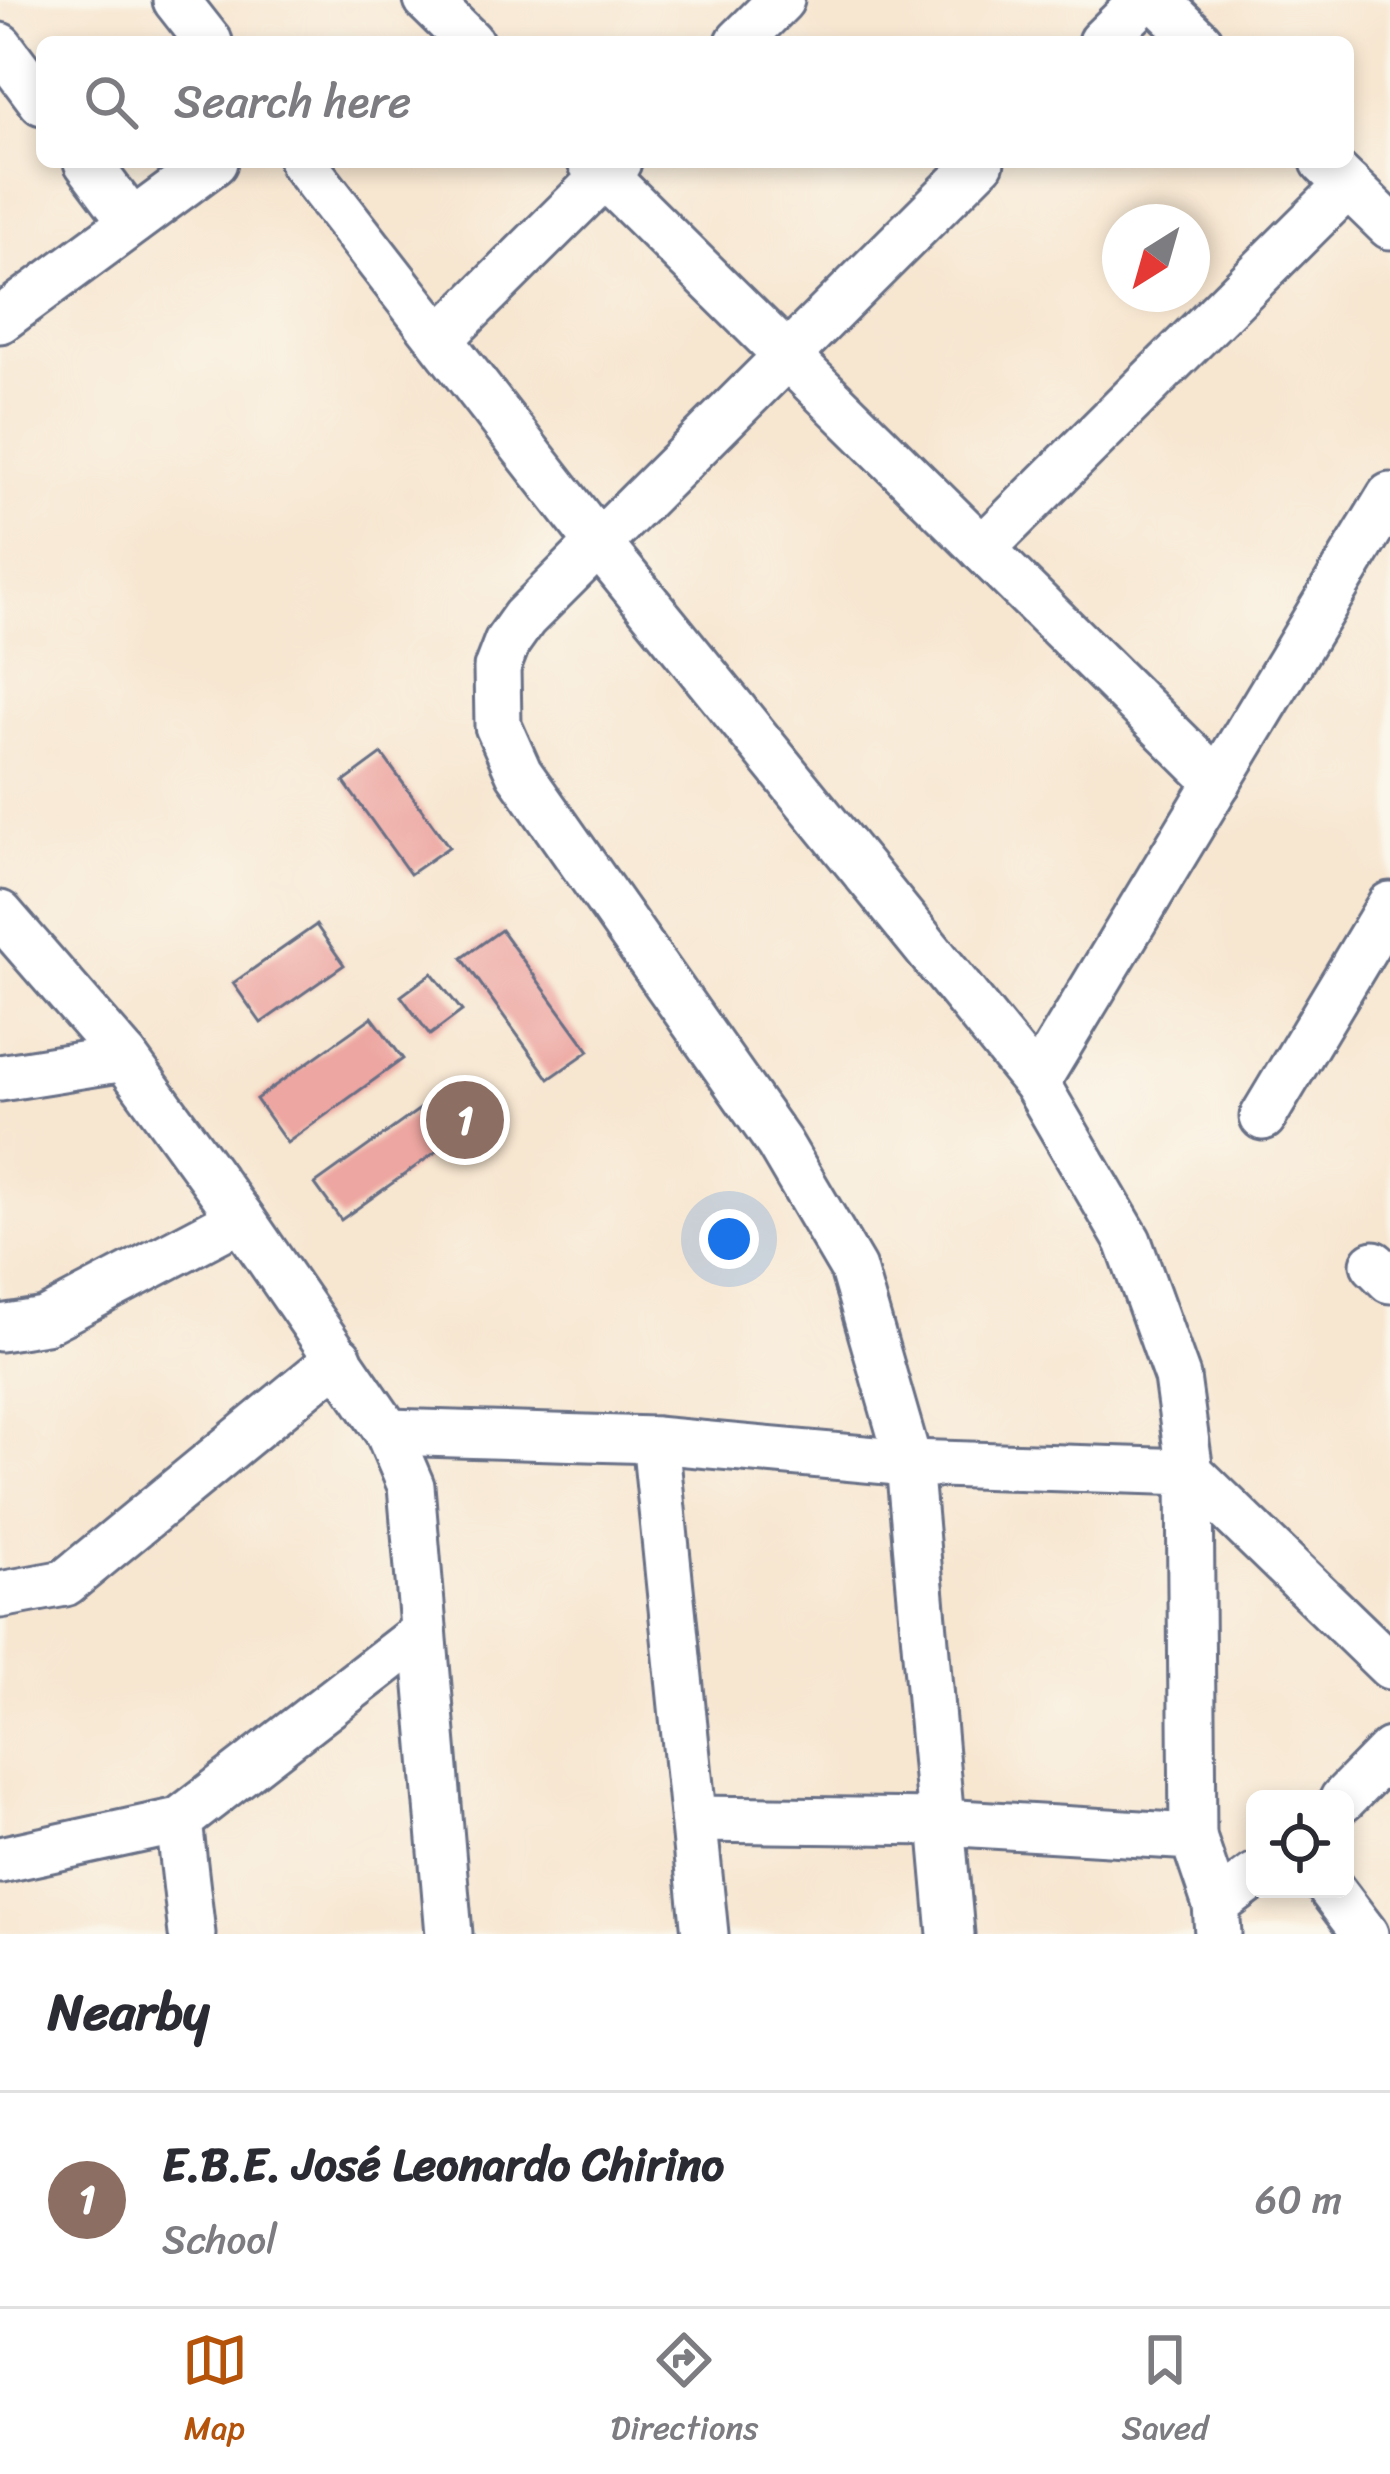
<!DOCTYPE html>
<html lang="en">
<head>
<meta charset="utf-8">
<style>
  body { margin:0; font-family:Sriracha,sans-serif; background:#f2f2f3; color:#2b2b33 }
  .controls { position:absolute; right:36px; bottom:36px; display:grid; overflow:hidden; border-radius:18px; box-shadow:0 6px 18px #0003 }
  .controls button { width:108px; height:108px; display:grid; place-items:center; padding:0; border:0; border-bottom:3px solid #e1e1e2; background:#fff; color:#2b2b33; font:60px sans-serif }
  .compass { position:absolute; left:1102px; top:204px; width:108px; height:108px; border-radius:50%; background:#fff; box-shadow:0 6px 18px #0003; rotate:217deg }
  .you { position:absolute; left:729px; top:1239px; width:42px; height:42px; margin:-30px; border:9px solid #fff; border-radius:50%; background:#1a73e8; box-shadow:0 0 0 18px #1a73e833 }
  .badge { display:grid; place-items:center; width:78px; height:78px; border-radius:50%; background:#b45309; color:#fff; font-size:39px; font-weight:700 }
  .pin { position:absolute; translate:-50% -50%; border:6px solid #fff; box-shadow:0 3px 12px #0006 }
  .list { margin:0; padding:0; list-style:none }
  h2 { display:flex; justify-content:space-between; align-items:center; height:156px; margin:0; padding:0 48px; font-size:51px }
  h2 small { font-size:39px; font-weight:400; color:#7c7c81 }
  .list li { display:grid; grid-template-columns:78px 1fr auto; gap:36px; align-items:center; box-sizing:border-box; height:216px; padding:0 48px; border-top:3px solid #e1e1e2 }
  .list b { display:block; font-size:45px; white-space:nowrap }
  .list p { margin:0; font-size:39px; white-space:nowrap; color:#7c7c81 }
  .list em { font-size:39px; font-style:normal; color:#7c7c81 }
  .icon { flex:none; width:66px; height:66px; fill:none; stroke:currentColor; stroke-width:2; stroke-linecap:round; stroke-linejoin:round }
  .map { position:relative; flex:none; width:1390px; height:1934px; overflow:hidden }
  .search { position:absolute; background:#fff; box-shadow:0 6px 18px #0003; left:36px; right:36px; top:36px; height:132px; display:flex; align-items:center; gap:30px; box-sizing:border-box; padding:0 42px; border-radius:18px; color:#7c7c81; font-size:45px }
  .sheet { height:372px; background:#fff }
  nav { display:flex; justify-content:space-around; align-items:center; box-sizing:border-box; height:168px; border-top:3px solid #e1e1e2; background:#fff; font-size:33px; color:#7c7c81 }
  nav a { display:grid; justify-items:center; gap:6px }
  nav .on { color:#b45309 }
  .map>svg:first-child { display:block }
  .building { fill:#eda6a1 }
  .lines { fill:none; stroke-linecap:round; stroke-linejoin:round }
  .minor-casing { stroke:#686f86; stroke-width:51 }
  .minor { stroke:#fff; stroke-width:45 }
</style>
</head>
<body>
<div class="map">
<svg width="1390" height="1934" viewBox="0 0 1390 1934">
  <rect width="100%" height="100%" fill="#fbf7ec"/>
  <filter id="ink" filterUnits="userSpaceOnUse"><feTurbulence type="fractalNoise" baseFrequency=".00833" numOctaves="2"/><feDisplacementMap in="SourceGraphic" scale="24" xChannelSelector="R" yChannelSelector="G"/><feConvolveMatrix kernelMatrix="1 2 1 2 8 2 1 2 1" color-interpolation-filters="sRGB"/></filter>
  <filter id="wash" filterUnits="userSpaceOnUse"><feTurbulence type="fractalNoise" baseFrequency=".004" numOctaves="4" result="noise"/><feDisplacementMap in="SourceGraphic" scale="48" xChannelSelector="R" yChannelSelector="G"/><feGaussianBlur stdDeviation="2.7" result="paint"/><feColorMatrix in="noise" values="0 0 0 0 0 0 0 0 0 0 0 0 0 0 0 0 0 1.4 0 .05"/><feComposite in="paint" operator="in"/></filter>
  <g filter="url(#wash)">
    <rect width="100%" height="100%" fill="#f7e6d0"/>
    <g id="blocks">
      <g class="building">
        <polygon points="382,754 449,847 410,874 344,782"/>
        <polygon points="316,925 344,965 261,1023 233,983"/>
        <polygon points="501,930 589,1051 549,1079 462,958"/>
        <polygon points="432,973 462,1011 430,1035 401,996"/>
        <polygon points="372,1017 403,1059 287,1143 256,1099"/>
        <polygon points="435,1098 461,1134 341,1220 315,1184"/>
      </g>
    </g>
  </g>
  <g filter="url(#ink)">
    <use href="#blocks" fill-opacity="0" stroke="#686f86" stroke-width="3"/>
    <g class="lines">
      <defs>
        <g id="minor">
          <polyline points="176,0 209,42"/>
          <polyline points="427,0 470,42"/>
          <polyline points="1157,0 1200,42"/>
          <polyline points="739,42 781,0"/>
          <polyline points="1101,42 1144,0"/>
          <polyline points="0,46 42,102"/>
          <polyline points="87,162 132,222"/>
          <polyline points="302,162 599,544 1036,1083 1128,1241 1177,1377 1190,1472 1390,1666"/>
          <polyline points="591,162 1218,782"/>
          <polyline points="1324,162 1390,226"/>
          <polyline points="0,320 214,162"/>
          <polyline points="440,339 618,162"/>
          <polyline points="982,549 1348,185"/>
          <polyline points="0,914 125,1058 241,1218 388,1432 411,1486 449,1934"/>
          <polyline points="0,1078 125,1058"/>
          <polyline points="1036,1083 1390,496"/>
          <polyline points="1263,1117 1390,905"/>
          <polyline points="1374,1264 1390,1280"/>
          <polyline points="0,1328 45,1321 241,1218"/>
          <polyline points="388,1432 655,1440 909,1463 1190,1472 1193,1837"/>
          <polyline points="655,1440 705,1934"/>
          <polyline points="0,1595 65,1583 339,1358"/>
          <polyline points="1343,1799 1390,1751"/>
          <polyline points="694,1819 941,1822 1193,1837 1216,1905 1218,1934"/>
          <polyline points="179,1821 192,1934"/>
          <polyline points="0,1860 179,1821 423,1632"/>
          <polyline points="1331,1889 1365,1934"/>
          <polyline points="1216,1905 1255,1876"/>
          <polyline points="951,1934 909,1463 853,1269 779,1143 519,773 498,726 497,668 507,642 524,618 981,162"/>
        </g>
      </defs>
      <use href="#minor" class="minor-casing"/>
      <use href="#minor" class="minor"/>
    </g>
  </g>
</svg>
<div class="controls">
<button><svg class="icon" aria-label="locate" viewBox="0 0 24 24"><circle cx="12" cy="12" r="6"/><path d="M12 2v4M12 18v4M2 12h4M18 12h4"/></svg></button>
</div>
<svg class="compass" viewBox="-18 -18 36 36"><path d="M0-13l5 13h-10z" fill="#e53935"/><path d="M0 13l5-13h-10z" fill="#7c7c81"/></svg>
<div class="you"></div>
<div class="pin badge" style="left:465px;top:1120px;background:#8d6e63">1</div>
<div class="search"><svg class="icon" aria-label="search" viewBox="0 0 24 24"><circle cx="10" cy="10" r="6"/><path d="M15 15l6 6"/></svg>Search here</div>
</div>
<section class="sheet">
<h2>Nearby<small></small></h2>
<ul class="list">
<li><span class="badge" style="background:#8d6e63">1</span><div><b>E.B.E. José Leonardo Chirino</b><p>School</p></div><em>60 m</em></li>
</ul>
</section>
<nav>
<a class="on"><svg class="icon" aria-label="map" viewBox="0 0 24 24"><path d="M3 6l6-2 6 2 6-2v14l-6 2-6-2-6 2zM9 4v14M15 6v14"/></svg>Map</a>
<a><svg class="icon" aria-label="directions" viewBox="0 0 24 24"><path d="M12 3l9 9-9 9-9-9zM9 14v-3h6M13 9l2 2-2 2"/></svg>Directions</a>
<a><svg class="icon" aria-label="saved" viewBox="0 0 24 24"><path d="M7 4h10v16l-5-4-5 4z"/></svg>Saved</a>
</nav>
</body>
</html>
